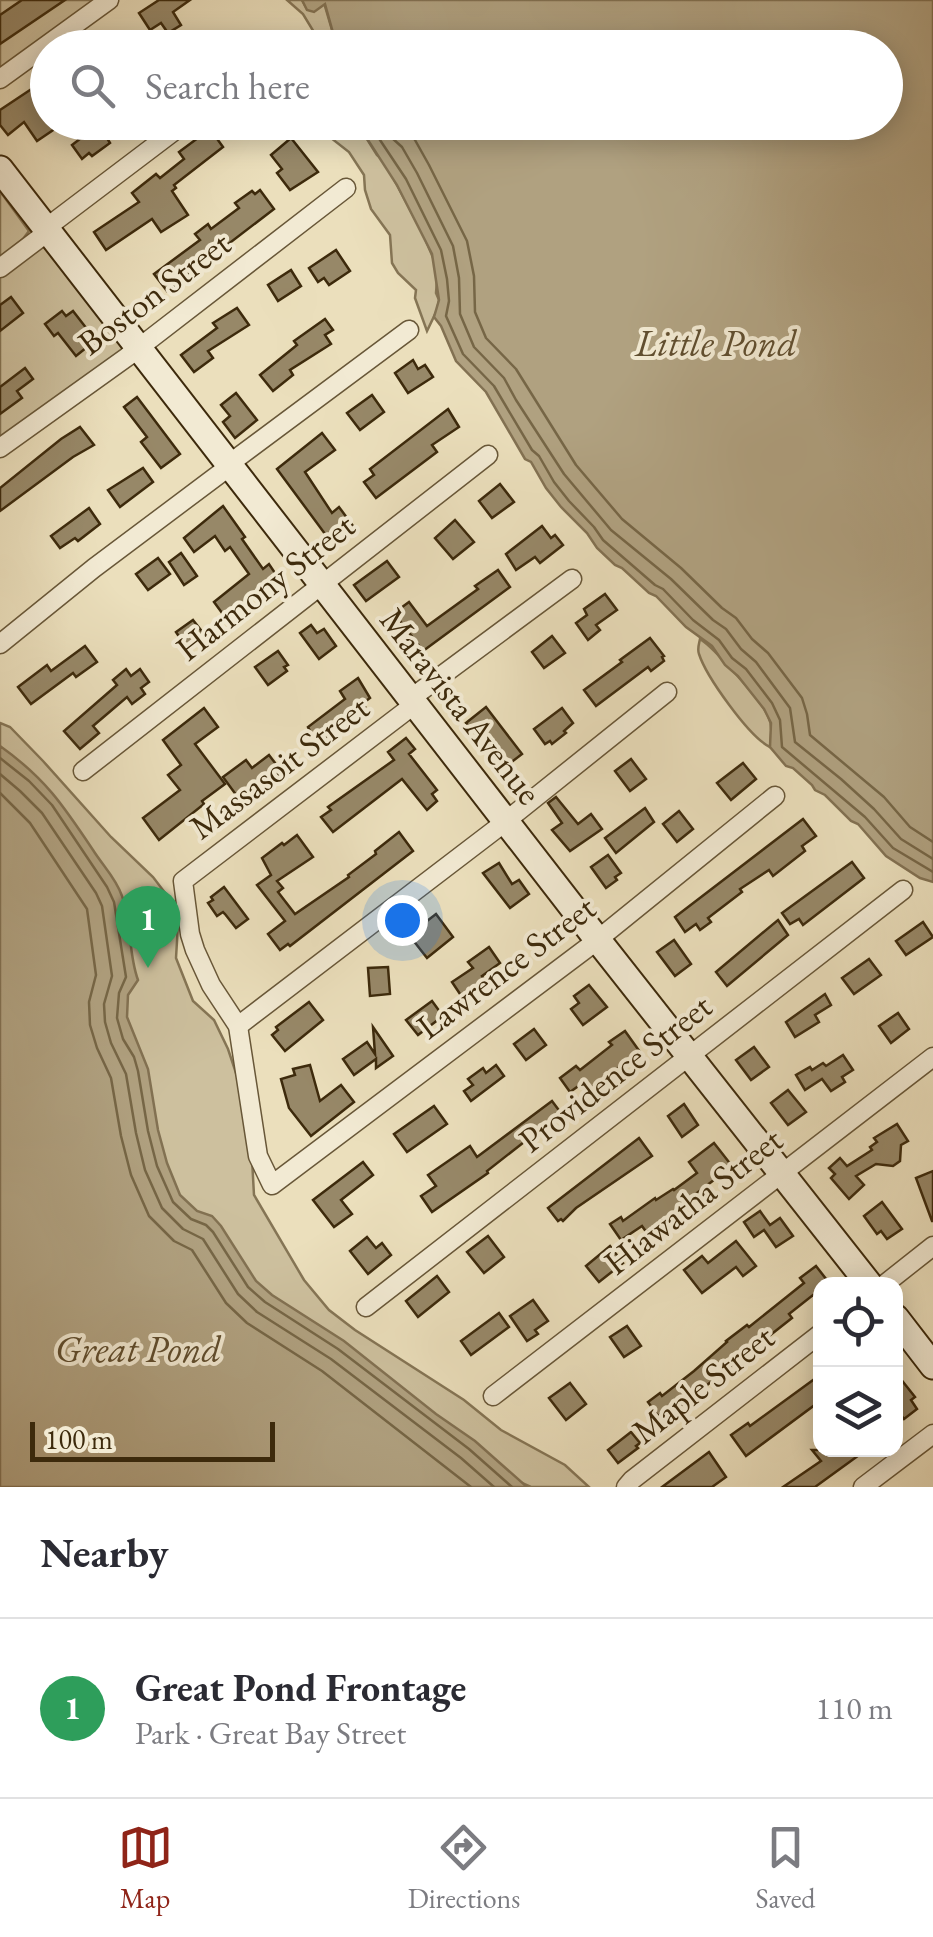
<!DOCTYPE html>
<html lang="en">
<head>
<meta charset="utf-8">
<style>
  body { margin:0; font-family:"EB Garamond",serif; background:#f7f7f7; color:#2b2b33 }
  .controls { position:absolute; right:30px; bottom:30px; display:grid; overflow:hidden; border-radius:20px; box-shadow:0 5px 25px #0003 }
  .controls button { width:90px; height:90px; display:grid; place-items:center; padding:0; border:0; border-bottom:2px solid #e1e1e2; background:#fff; color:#2b2b33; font:50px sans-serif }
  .scale { position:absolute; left:30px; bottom:25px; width:245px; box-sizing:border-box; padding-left:10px; border:5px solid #3d2a0c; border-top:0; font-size:28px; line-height:35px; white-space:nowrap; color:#3d2a0c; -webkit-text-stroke:8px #f2ead3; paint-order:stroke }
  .you { position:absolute; left:402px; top:920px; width:35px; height:35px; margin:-25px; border:8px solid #fff; border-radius:50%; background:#1a73e8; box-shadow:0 0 0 15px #1a73e833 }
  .badge { display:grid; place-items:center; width:65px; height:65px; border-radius:50%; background:#8f2418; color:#fff; font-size:32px; font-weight:700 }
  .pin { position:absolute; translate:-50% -82px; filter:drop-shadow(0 2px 5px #0008) }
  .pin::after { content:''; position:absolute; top:52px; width:35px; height:30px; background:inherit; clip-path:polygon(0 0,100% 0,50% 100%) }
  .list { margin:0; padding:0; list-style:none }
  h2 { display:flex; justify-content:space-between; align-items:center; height:130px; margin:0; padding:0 40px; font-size:42px }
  h2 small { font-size:32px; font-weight:400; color:#7c7c81 }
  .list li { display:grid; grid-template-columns:65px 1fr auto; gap:30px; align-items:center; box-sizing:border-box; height:180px; padding:0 40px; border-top:2px solid #e1e1e2 }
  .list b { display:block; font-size:38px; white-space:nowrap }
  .list p { margin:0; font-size:32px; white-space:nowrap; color:#7c7c81 }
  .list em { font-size:32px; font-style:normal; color:#7c7c81 }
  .icon { flex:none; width:55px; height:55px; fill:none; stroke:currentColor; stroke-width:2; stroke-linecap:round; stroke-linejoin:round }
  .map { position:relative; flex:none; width:933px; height:1487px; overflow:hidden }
  .search { position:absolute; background:#fff; box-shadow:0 5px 25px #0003; left:30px; right:30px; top:30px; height:110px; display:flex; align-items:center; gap:25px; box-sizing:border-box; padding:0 35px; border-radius:55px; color:#7c7c81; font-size:38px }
  .sheet { height:310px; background:#fff }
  nav { display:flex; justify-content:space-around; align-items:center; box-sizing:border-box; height:140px; border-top:2px solid #e1e1e2; background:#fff; font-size:28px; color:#7c7c81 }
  nav a { display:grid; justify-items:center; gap:5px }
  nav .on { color:#8f2418 }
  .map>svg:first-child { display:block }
  .green { fill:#cdc09e; stroke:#857555; stroke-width:2.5 }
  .water { fill:#b0a180; stroke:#827152; stroke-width:2.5 }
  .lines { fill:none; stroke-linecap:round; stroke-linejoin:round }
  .shore { stroke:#766646; stroke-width:2.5 }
  .building { fill:#978868; stroke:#3d2a0c; stroke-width:2.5 }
  .minor-casing { stroke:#685738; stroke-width:21 }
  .secondary-casing { stroke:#3d2a0c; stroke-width:29 }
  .minor { stroke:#f2ead3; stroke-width:18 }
  .secondary { stroke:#f2ead3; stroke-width:25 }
  .labels { text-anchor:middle; stroke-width:8; stroke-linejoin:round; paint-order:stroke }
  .street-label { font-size:35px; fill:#3d2a0c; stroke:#f2ead3 }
  .water-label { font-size:38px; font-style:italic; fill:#604e2f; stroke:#f2ead3 }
</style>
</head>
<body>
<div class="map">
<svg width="933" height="1487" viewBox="0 0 933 1487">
  <rect width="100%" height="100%" fill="#ebdfbc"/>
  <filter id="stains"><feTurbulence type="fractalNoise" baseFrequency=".002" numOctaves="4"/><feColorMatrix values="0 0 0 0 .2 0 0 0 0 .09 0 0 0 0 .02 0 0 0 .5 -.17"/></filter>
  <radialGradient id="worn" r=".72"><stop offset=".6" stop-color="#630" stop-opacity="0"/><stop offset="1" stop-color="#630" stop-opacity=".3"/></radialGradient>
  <g class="green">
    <polygon points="0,0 94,0 0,69"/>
    <polygon points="287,0 302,0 307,9 324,3 337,47 323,47 303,14"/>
    <polygon points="322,123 357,123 377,155 383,159 423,234 434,260 437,280 436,293 439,300 437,310 427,331 415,298 416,290 398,273 392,263 390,235 371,209 365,190 364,175 349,152 331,138"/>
    <polygon points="0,191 29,231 23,239 0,258"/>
    <polygon points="47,245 125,346 123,350 0,439 0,274 36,248"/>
    <path d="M700,639C713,647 762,701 768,716C773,726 771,737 770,747C749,737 706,676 699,654C697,649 699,644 700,639Z"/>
    <polygon points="0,723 10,727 43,761 111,837 153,877 169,898 178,924 176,958 193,1001 214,1020 228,1049 240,1085 251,1141 254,1195 304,1280 329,1310 355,1330 464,1400 501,1430 565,1465 589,1487 531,1487 481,1465 293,1326 172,1189 0,777"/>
  </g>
  <g class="water">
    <polygon points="302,0 933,0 933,882 920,878 886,856 858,824 851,821 825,795 815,790 812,785 793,768 786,766 770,747 771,723 764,709 738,676 725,665 712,646 686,627 656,596 649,593 622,568 615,565 597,548 587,533 561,507 546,488 531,462 525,459 486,392 456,361 441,326 434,317 439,300 432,254 397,185 357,123 886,122 886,48 337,47 325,4 314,12 307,10"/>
    <path d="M0,746C45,778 63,805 93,850C103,866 116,878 122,896C132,923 128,953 138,980L128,995L127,1017L148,1069L158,1130L167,1163L180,1195L197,1211L212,1216L221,1226L256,1281L272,1295L344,1341L436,1414L475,1441L527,1487H0Z"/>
  </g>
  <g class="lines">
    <g class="shore">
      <polyline points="368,122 406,179 441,250 447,279 449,301 446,316 463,354 494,386 532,450 539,456 554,482 569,501 594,527 603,540 655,585 663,589 693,620 719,640 732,658 746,669 772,703 780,720 782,747 865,817 893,848 933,872"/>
      <polyline points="383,122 392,138 402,147 417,173 453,246 459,278 460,314 474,347 504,378 516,400 564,474 611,530 671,579 713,620 726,629 741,649 756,662 790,708 795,742 841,779 874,809 901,839 933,859"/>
      <polyline points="400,122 415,140 429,165 467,241 474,276 475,312 486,338 516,369 576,465 622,519 681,568 722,608 736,618 752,639 768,653 802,698 807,714 810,735 884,797 910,827 933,842"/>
      <polyline points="0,758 29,781 52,805 107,887 114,902 126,977 119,993 117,1018 123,1039 134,1057 138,1071 148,1131 157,1166 173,1202 191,1219 206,1225 213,1232 248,1287 265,1302 338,1349 469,1449 512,1487"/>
      <polyline points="0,774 20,791 42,813 96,893 102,906 112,976 104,1004 105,1022 111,1043 126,1074 136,1133 145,1170 162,1208 183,1229 203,1239 238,1294 257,1312 331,1359 461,1458 494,1487"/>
      <polyline points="0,793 30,823 87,909 96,975 89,1002 90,1025 97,1048 111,1078 121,1136 131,1175 149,1216 174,1241 192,1250 226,1303 247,1323 322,1371 471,1487"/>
    </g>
  </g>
  <g class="building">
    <polygon points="22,0 65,0 0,44 0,15"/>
    <polygon points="159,0 190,0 173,12 181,25 168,33 161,23 150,30 139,13"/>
    <polygon points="48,78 48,122 65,122 37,141 24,122 8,135 0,125 0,110"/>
    <polygon points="102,122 129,122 107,138 110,143 92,156 89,153 82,159 72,145"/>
    <polygon points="210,129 223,147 174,185 176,188 172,191 188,215 161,232 152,219 106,250 94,232 139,202 132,193 156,174 160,178 184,159 179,152"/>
    <polygon points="291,138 318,172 290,190 277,173 282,169 271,155"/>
    <polygon points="260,190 274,209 167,291 154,274 200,240 195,234 208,224 211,229 239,208 235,203 252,191 255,194"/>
    <polygon points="336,250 350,271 329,285 324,278 318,282 309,268"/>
    <polygon points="291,270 301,286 278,301 268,285"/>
    <polygon points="11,297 23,313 0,331 0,305"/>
    <polygon points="237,308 249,325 208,351 213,358 194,372 181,355 217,328 213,323"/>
    <polygon points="62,311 66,316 73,311 87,329 83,331 92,343 76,356 58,333 54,336 45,324"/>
    <polygon points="325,319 333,330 325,335 331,344 290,370 293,375 273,391 260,375 297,345 294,341"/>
    <polygon points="413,360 418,369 425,365 433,377 408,393 395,373"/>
    <polygon points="25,368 33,379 17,391 22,398 0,414 0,387"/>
    <polygon points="236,393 257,420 235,438 223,422 230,416 221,405"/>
    <polygon points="372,395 384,412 360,430 347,413"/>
    <polygon points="137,397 180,454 161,468 141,442 147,437 124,407"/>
    <polygon points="448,409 459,427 432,445 437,452 376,498 364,482 374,475 370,469"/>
    <polygon points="80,427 94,445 73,457 0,511 0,488 61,439"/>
    <polygon points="322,433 335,450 305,472 332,513 339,507 353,526 331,542 277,469"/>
    <polygon points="143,468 153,482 120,507 108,490"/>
    <polygon points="500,484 514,502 492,518 479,501"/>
    <polygon points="223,506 245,537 242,539 263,569 269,564 283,585 266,597 260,590 225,617 214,602 249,574 230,547 225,551 215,536 194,552 184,538"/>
    <polygon points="89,508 100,524 78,541 75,538 60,548 51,536"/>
    <polygon points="455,520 474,542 453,559 435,538"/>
    <polygon points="542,526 551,538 555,535 563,545 540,563 535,557 516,570 506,554"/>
    <polygon points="181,553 197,576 184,585 169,562"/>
    <polygon points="158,558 170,574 148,590 136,574"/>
    <polygon points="387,561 399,577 366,601 354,585"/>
    <polygon points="498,570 510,587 423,651 394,613 409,602 427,626 478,589 475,586"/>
    <polygon points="605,594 617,610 596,625 600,630 588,640 576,623 587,615 584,609"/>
    <polygon points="193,620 204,634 186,647 176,632"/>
    <polygon points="311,625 317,633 324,629 336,646 319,659 300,633"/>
    <polygon points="552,636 565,653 544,668 532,652"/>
    <polygon points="650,638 664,656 662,657 664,661 651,671 648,667 596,706 584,690 622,662 620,660"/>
    <polygon points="85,646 97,662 76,677 73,673 31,704 18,687 47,665 51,671"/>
    <polygon points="278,651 288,665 284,667 287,671 268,685 255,667"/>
    <polygon points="126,669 131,676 140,669 149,682 141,688 145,694 132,704 127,697 93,726 99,733 80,749 64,731 117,685 113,680"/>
    <polygon points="358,678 370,698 362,704 365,707 319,744 317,742 312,746 304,736 310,731 308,727 345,699 340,691"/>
    <polygon points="486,707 522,754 505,767 466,723"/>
    <polygon points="204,708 218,727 195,744 225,784 202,801 204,804 159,840 143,818 180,790 168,775 181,765 163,740"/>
    <polygon points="562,708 573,723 564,731 566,733 552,744 550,741 545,744 534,729"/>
    <polygon points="406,738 415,749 409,754 437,790 432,794 437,801 427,810 402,779 333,832 321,817 331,810 328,807 394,760 388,752"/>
    <polygon points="269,755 282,772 264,785 268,789 245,807 223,777 246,760 252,768"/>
    <polygon points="631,759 646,779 630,791 615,771"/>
    <polygon points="743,763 756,779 731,800 717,783"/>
    <polygon points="556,797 578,824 591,814 602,829 570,851 552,830 562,823 548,803"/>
    <polygon points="645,808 654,822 616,853 605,838"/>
    <polygon points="679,811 693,829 677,842 663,824"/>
    <polygon points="803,819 816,836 802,846 805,851 773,876 769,870 740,889 742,892 708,918 711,922 700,930 696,924 685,932 675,917"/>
    <polygon points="399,832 413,851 290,946 288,944 280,950 268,934 285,921 257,885 271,875 262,858 282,843 284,845 297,835 313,857 277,881 283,888 278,892 295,914 349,877 348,875 376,854 375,851"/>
    <polygon points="608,855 621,873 615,877 617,880 606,888 591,867"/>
    <polygon points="852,862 864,878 803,925 799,919 790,924 782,913"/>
    <polygon points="499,863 512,884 519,880 529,894 510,908 483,873"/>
    <polygon points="224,887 248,919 236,928 225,914 223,912 217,916 208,903 213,900 211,897"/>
    <polygon points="436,914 453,937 427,958 409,935"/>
    <polygon points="778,920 788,935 727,986 716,972"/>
    <polygon points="923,922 933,937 906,955 896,941"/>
    <polygon points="674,940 691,964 675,976 657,952"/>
    <polygon points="489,947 500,963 482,976 487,983 464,1000 452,982 473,968 468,962"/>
    <polygon points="869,959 881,975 854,994 842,978"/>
    <polygon points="388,967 390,994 370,996 368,968"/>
    <polygon points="589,985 607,1007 583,1025 571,1009 579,1003 574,996"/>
    <polygon points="825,994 831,1005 815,1015 819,1022 795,1037 786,1022"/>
    <polygon points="432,1001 443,1016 418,1035 406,1020"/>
    <polygon points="309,1002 323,1020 285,1051 272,1035 278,1030 276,1027"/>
    <polygon points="898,1013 909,1029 891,1043 879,1026"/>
    <polygon points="373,1027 393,1056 376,1068 376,1059 354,1075 343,1059 367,1042 375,1054"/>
    <polygon points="534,1029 546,1045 526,1060 514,1044"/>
    <polygon points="625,1031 640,1052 589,1089 584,1082 570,1092 560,1078 576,1066 580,1070 612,1045 609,1042"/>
    <polygon points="754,1047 769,1067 751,1080 736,1060"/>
    <polygon points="843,1055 853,1070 842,1077 845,1082 831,1091 822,1079 805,1090 796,1075 810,1067 812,1070 823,1063 826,1066"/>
    <polygon points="310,1065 320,1101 341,1085 354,1102 311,1136 289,1108 281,1079 295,1075 293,1069"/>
    <polygon points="496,1065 504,1076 471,1101 464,1091 473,1085 468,1079 483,1068 486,1073"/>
    <polygon points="788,1090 806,1112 788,1125 771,1103"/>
    <polygon points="552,1101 561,1113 487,1171 488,1173 432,1212 421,1196 436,1186 428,1175 470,1146 477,1157"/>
    <polygon points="684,1104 698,1125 682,1137 668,1116"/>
    <polygon points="434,1106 447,1124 407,1152 394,1134"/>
    <polygon points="897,1124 908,1141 901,1145 900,1161 893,1166 876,1164 856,1176 864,1185 849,1199 831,1178 835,1174 829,1168 840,1158 847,1166 872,1150 870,1147 877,1142 874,1138"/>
    <polygon points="639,1138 652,1156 576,1208 563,1221 561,1219 558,1221 548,1208"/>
    <polygon points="714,1143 732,1166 684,1203 685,1206 647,1233 642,1226 621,1240 610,1224 621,1217 623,1221 655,1198 656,1200 673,1189 674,1190 697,1173 689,1162"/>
    <polygon points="363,1162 373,1175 341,1200 352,1214 334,1227 313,1200"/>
    <polygon points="933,1171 933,1221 932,1221 916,1178"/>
    <polygon points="882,1202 902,1229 887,1239 881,1231 877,1234 864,1216"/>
    <polygon points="760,1211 770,1225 780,1218 793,1236 776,1247 764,1230 754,1237 744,1222"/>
    <polygon points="488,1236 504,1257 484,1273 467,1252"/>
    <polygon points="367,1237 376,1248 382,1243 391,1255 368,1274 350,1251"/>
    <polygon points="736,1241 756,1266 743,1276 736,1267 702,1293 684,1270 702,1256 708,1263"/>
    <polygon points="610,1246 623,1263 599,1282 586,1266"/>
    <polygon points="816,1266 830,1284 820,1284 820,1305 813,1295 789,1314 792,1318 688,1400 669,1415 666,1410 658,1416 648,1402 660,1393 662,1396 694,1371 727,1342 726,1341 747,1325 749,1327 804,1283 800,1278"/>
    <polygon points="437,1276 449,1292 418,1317 406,1301"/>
    <polygon points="533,1300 548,1321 535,1330 538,1334 527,1341 510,1316"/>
    <polygon points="499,1313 509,1327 471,1355 461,1341"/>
    <polygon points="627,1326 641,1346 624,1357 610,1337"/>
    <polygon points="896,1373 915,1397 911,1400 917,1409 904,1419 896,1409"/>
    <polygon points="820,1375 820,1401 746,1456 731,1435 748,1423 750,1426"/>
    <polygon points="570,1383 586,1404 566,1420 549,1398"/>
    <polygon points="631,1432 640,1443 636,1446 638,1448 618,1463 608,1450"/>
    <polygon points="812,1450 866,1450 815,1487 783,1487 821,1461"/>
    <polygon points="709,1452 726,1477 712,1487 662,1487"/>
  </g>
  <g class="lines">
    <defs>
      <g id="minor">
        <polyline points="0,79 109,0"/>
        <polyline points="46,228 186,122"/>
        <polyline points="0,268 49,231"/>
        <polyline points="0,448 127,357 346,188"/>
        <polyline points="229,464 409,330"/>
        <polyline points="0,644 94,568 230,466"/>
        <polyline points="410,699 572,579"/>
        <polyline points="415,704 183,881 190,934 195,950 211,985 238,1026 258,1156 272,1185 591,945 775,796"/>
        <polyline points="83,771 488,455"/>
        <polyline points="238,1026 496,829 667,692"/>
        <polyline points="885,1284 933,1246"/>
        <polyline points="366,1307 903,890"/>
        <polyline points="493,1396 933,1057"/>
        <polyline points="626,1487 632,1480 820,1334"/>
        <polyline points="863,1487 933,1434"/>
      </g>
      <g id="secondary">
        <polyline points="0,169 597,939 869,1284"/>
        <polyline points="896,1318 933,1366"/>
      </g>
    </defs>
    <use href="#minor" class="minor-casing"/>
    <use href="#secondary" class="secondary-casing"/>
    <use href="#minor" class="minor"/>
    <use href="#secondary" class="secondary"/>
  </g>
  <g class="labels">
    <g class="street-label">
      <text transform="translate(154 293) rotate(-37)" y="12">Boston Street</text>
      <text transform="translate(265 587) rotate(-38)" y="12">Harmony Street</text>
      <text transform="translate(461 706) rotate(52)" y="12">Maravista Avenue</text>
      <text transform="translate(279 767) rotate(-37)" y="12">Massasoit Street</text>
      <text transform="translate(506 967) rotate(-37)" y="12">Lawrence Street</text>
      <text transform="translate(615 1073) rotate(-38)" y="12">Providence Street</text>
      <text transform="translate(693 1201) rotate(-38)" y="12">Hiawatha Street</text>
      <text transform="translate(703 1384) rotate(-38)" y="12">Maple Street</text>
    </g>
    <g class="water-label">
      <text x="716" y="356">Little Pond</text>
      <text x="138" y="1362">Great Pond</text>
    </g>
  </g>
  <rect width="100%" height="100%" filter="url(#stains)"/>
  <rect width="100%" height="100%" fill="url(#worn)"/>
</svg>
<div class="controls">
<button><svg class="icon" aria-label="locate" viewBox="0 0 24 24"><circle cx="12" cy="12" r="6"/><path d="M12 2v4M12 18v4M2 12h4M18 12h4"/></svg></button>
<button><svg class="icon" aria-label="layers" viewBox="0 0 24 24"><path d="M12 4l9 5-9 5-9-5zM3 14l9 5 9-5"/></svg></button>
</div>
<div class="scale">100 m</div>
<div class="you"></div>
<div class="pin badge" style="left:148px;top:968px;background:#2e9e5b">1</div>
<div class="search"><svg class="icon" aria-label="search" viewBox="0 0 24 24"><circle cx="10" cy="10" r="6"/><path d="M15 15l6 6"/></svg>Search here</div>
</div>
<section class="sheet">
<h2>Nearby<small></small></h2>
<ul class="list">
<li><span class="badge" style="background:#2e9e5b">1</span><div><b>Great Pond Frontage</b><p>Park · Great Bay Street</p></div><em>110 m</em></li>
</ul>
</section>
<nav>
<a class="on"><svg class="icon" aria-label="map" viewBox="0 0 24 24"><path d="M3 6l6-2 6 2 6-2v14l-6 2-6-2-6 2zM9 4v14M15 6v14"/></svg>Map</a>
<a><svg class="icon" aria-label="directions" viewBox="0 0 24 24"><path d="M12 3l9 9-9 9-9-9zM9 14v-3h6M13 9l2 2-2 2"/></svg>Directions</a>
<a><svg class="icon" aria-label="saved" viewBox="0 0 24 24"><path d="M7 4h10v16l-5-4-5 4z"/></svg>Saved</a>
</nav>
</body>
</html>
